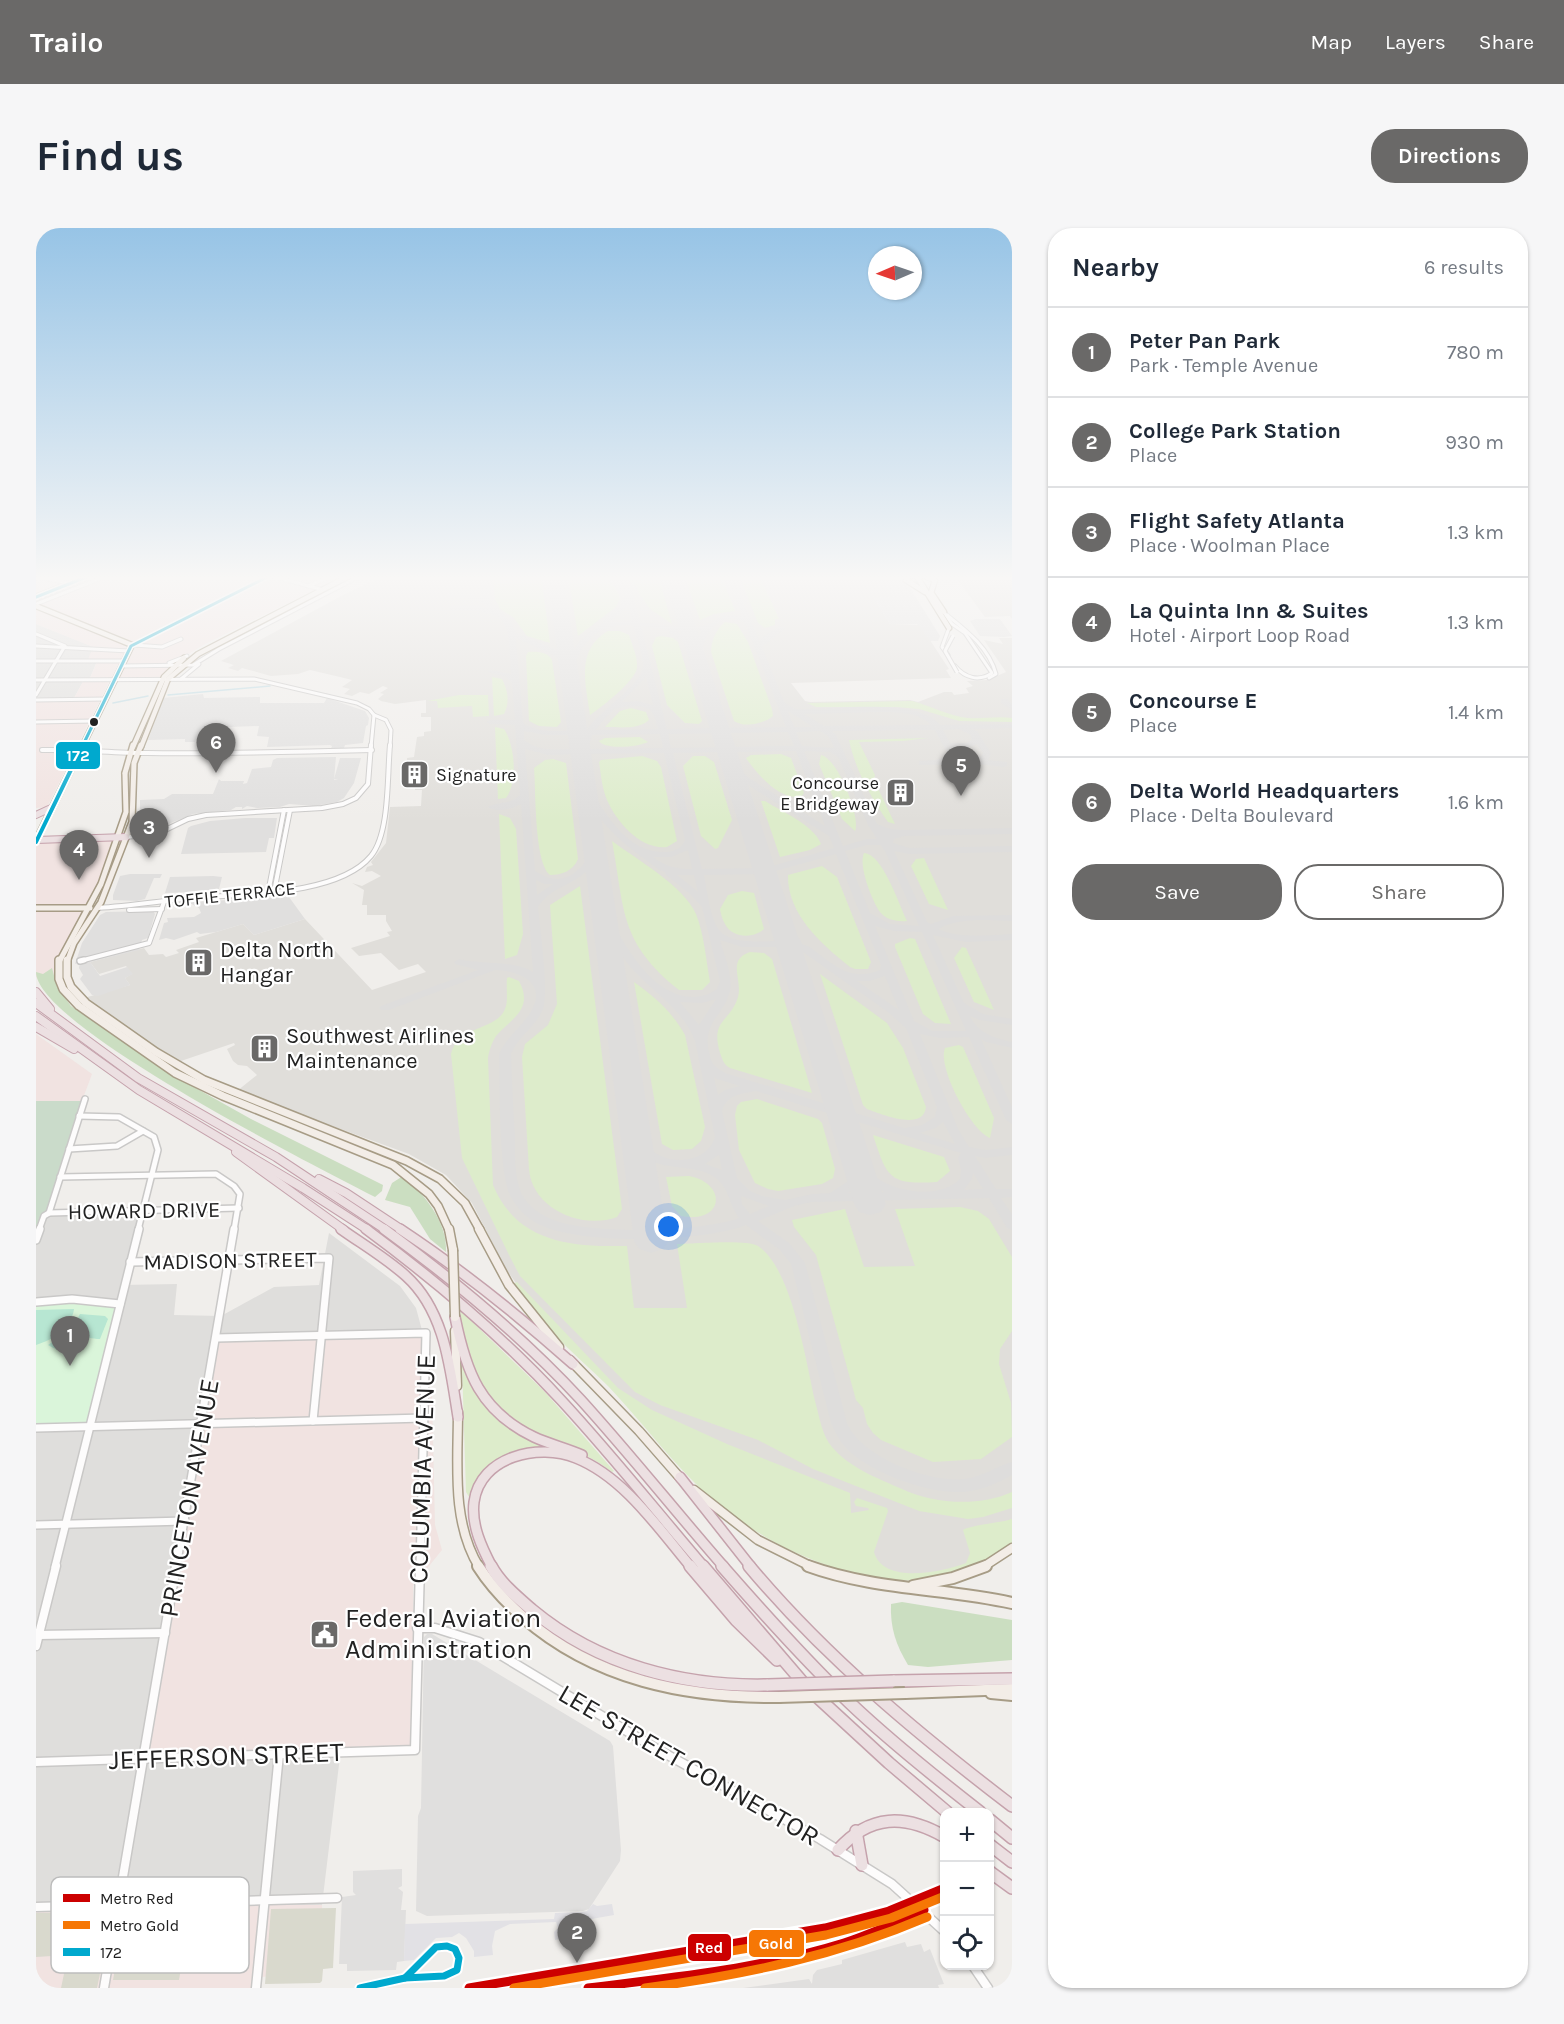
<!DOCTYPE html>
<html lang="en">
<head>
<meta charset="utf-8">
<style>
  body { margin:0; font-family:Karla,sans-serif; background:#f6f6f7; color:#1f2937 }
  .controls { position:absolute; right:18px; bottom:18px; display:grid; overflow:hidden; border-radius:12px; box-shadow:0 2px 4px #0004 }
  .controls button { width:54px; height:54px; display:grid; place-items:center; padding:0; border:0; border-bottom:2px solid #e0e1e3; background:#fff; color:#1f2937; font:30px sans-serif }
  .compass { position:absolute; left:832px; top:18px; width:54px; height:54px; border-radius:50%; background:#fff; box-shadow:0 2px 4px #0004; rotate:268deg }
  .you { position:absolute; left:633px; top:999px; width:21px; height:21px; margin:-15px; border:4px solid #fff; border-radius:50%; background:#1a73e8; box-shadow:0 0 0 9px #1a73e833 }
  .badge { display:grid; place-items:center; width:39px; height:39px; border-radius:50%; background:#6a6968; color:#fff; font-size:20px; font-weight:700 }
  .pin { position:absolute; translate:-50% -50px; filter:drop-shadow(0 2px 3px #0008) }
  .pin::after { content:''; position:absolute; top:32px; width:21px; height:18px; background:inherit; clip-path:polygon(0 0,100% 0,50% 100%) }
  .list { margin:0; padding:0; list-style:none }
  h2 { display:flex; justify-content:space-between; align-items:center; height:78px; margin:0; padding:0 24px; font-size:26px }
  h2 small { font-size:20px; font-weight:400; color:#747a83 }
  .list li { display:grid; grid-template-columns:39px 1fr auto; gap:18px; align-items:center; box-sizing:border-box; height:90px; padding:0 24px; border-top:2px solid #e0e1e3 }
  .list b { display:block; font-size:22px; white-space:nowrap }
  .list p { margin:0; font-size:20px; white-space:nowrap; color:#747a83 }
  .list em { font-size:20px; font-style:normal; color:#747a83 }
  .actions { display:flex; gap:12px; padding:18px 24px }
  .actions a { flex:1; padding:14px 0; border:2px solid #6a6968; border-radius:24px; text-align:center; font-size:21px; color:#6a6968 }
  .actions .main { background:#6a6968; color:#fff }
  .icon { flex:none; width:33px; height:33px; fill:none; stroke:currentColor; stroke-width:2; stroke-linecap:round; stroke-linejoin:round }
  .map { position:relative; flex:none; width:976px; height:1760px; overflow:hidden; border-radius:24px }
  header { display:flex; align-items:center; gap:36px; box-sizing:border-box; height:84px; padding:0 30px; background:#6a6968; color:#fff }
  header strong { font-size:28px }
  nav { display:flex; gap:33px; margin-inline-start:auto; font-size:21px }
  .intro { display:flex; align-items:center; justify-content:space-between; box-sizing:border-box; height:144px; padding:0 36px }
  h1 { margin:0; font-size:42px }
  .button { padding:15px 27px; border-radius:24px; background:#6a6968; color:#fff; font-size:21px; font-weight:700 }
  main { display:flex; gap:36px; padding:0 36px }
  aside { flex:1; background:#fff; border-radius:24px; box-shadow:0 2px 4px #0004 }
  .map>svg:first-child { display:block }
  .residential { fill:#dfdedc }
  .commercial { fill:#f1e3e1 }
  .airport { fill:#e0deda }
  .construction { fill:#d9d9cd }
  .grass { fill:#ddeccb }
  .forest { fill:#cbdec1 }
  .cemetery { fill:#cadbca }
  .park { fill:#daf5da }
  .pitch { fill:#b7e6d2 }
  .parking { fill:#e0dfde }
  .plaza { fill:#e2e1e5 }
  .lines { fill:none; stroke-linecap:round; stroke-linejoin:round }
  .stream { stroke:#bfdbe3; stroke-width:1.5 }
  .taxiway { fill:#dedddc; fill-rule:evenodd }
  .runway { fill:#dedddc; fill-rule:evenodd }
  .minor-far4-casing { stroke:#c9c8c7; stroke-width:5 }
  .minor-far3-casing { stroke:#c9c8c7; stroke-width:6 }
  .minor-far2-casing { stroke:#c9c8c7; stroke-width:8 }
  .minor-far1-casing { stroke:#c9c8c7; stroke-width:10 }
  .minor-casing { stroke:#c9c8c7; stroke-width:11 }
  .major-far4-casing { stroke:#a79c86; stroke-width:7 }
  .major-far3-casing { stroke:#a79c86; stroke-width:8 }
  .major-far2-casing { stroke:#a79c86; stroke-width:10 }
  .major-far1-casing { stroke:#a79c86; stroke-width:11 }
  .major-casing { stroke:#a79c86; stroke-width:14 }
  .highway-far3-casing { stroke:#c5a2ac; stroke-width:8 }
  .highway-far2-casing { stroke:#c5a2ac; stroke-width:10 }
  .highway-far1-casing { stroke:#c5a2ac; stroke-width:12 }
  .highway-casing { stroke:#c5a2ac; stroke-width:14 }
  .minor-far4 { stroke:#fdfcfc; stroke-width:3 }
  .minor-far3 { stroke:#fdfcfc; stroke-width:4 }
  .minor-far2 { stroke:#fdfcfc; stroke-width:5 }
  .minor-far1 { stroke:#fdfcfc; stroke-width:7 }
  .minor { stroke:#fdfcfc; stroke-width:8 }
  .major-far4 { stroke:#f3ede7; stroke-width:4.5 }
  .major-far3 { stroke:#f3ede7; stroke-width:5 }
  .major-far2 { stroke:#f3ede7; stroke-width:7 }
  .major-far1 { stroke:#f3ede7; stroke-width:8 }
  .major { stroke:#f3ede7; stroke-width:10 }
  .highway-far3 { stroke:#ece0e2; stroke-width:6 }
  .highway-far2 { stroke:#ece0e2; stroke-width:8 }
  .highway-far1 { stroke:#ece0e2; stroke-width:9 }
  .highway { stroke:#ece0e2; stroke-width:11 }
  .rail-casing { stroke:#ccc; stroke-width:3 }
  .rail { stroke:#fff; stroke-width:1.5; stroke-dasharray:3; stroke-linecap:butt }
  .minor-bridge-casing { stroke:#c9c8c7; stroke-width:5; stroke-linecap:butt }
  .major-bridge-far2-casing { stroke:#a79c86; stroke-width:8; stroke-linecap:butt }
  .major-bridge-far1-casing { stroke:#a79c86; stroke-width:11; stroke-linecap:butt }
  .major-bridge-casing { stroke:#a79c86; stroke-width:14; stroke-linecap:butt }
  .highway-bridge-casing { stroke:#c5a2ac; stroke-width:14; stroke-linecap:butt }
  .minor-bridge { stroke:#fdfcfc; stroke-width:3 }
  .major-bridge-far2 { stroke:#f3ede7; stroke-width:5 }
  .major-bridge-far1 { stroke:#f3ede7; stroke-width:8 }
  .major-bridge { stroke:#f3ede7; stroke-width:10 }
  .highway-bridge { stroke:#ece0e2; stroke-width:11 }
  .bus-1-far2-casing { stroke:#fff; stroke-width:6 }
  .bus-1-far1-casing { stroke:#fff; stroke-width:8 }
  .bus-1-casing { stroke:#fff; stroke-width:11 }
  .bus-1-far2 { stroke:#00a9ce; stroke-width:3 }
  .bus-1-far1 { stroke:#00a9ce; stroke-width:4 }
  .bus-1 { stroke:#00a9ce; stroke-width:7 }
  .metro-1-casing { stroke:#fff; stroke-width:14 }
  .metro-2-casing { stroke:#fff; stroke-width:14 }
  .metro-1 { stroke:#c00; stroke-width:9 }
  .metro-2 { stroke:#f67705; stroke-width:9 }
  .bus-dot { fill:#222; stroke:#fff; stroke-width:2 }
  .labels { text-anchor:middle; stroke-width:4.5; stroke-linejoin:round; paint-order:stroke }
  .far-poi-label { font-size:18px; fill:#222; stroke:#fff; text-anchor:start }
  .far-street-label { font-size:18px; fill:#222; stroke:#fff }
  .poi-label { font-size:22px; fill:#222; stroke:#fff; text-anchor:start }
  .street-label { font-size:22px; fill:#222; stroke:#fff }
  .near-street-label { font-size:27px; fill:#222; stroke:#fff }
  .near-poi-label { font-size:27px; fill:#222; stroke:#fff; text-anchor:start }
  .key { fill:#fff; stroke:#bdbdbd; stroke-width:1.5 }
  .key-label { font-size:16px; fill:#222 }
  .line-badge { stroke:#fff; stroke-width:2 }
  .badge-label { font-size:16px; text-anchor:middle; font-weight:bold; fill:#fff }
</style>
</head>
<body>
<header>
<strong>Trailo</strong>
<nav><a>Map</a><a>Layers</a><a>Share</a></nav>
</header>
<div class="intro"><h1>Find us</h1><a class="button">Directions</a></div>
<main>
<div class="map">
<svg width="976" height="1760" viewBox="0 0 976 1760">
  <rect width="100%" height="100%" fill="#f0eeeb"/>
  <g class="residential">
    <polygon points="0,396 58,419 61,433 54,450 49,450 38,470 0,471"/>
    <polygon points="105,985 85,1057 141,1056 138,1087 185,1088 238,1059 283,1057 293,1005 364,1058 380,1080 387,1106 113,1527 305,1520 286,1677 0,1676 0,1016 10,987"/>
  </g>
  <g class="commercial">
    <polygon points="25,347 309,347 169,416 133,438 124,452 75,450 11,579 0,580 0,471 38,470 49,450 54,450 61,434 51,434 57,419 0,396 0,355"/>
    <polygon points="86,608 76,643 45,696 31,734 10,759 0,749 0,611"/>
    <polygon points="0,806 56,846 46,873 0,873"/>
    <polygon points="387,1106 396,1167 399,1297 406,1322 377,1358 378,1522 305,1520 112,1527 183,1112"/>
    <polygon points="0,1676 286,1677 287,1743 225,1749 223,1760 0,1760"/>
  </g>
  <g class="airport">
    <polygon points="349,347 844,347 858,369 838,370 854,396 884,397 913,441 910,442 915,450 755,455 769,473 774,474 874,472 882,474 908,464 916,464 918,467 933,465 930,460 937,458 931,453 952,452 970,444 948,412 967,416 963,410 976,410 976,1310 936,1340 865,1350 646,1237 489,1068 470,1041 436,975 410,947 373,926 201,863 221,847 211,838 202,837 197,833 191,821 199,817 198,815 142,834 48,770 94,757 89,750 96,746 90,738 63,746 54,734 108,720 113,727 127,726 130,729 143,725 140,722 163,714 160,710 207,696 218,707 269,691 336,762 390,744 382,736 363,742 345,725 323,728 315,720 354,708 351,704 356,703 350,693 350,687 331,687 331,677 326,677 328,662 316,655 326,658 345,648 336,643 329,644 331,639 337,637 335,634 350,615 354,579 385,578 386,562 379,562 379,553 377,553 379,549 367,549 367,545 376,545 377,542 385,541 385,538 378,537 378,532 371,532 371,530 378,529 381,509 388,508 388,504 395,503 395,489 385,489 385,485 390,485 390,472 359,476 345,473 342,471 348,466 344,465 352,460 347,458 333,466 324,464 316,468 308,466 314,461 306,459 316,452 304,449 274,442 262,446 235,448 206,440 202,443 192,440 198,437 185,433 307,367"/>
    <polygon points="918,347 976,347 976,391 974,388 949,389"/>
  </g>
  <g class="construction">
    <polygon points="300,1680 297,1740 287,1741 286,1753 284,1755 229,1756 235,1681"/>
    <polygon points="77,1683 61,1760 25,1760 32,1727 0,1729 0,1685"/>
    <polygon points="180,1686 175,1721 148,1722 143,1752 77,1752 88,1687"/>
  </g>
  <g class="grass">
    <polygon points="457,347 505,347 514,415 491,408 477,389 464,381 459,371"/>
    <path d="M532,347C553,347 577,345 584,370L580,379L542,408Z"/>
    <polygon points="585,347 622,347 636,396 614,381 604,367 601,358"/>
    <polygon points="648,347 685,347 699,383 678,386 664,392"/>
    <polygon points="703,347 723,347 743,391 739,391 739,397 729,400 722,395"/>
    <path d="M689,394L701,396L712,414L736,481L737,488C728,496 708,500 698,493L675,424C676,411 679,403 689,394Z"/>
    <path d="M572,403H584L593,407C596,417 602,429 601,440C599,453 566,479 554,487C550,456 539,422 572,403Z"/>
    <polygon points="625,408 637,410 642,414 666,493 663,496 649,495 631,477 616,418 620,409"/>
    <path d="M492,424C501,423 512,424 516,432L525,494L521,499L503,498L493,493L490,428Z"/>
    <path d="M456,449L466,451C472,463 474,474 468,486L458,488Z"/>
    <polygon points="423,467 452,467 453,488 437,489 436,478 402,480 401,473 391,473"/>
    <path d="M876,473C895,478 913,488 932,490C947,491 961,488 976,490V494L923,493L883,481L861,479H780L771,475Z"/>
    <path d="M595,480L610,484L613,492C603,502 583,499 569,499L584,483Z"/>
    <path d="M459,499L468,501C479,517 482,554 470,570L462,571Z"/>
    <path d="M604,509L612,514C602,519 569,522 563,513L569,510Z"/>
    <path d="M892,510L867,513L823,514L839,547L838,552L859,596L852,594C835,570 819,541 813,512Z"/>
    <path d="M745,526L755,530L768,565L765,569C743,572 721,546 710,530L715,527Z"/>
    <path d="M785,527C803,531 825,592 819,603L806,591L783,536Z"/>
    <path d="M606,528L621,533L625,539L641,613L631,619C605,622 581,595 571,572C566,560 565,547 563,534L565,532Z"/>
    <polygon points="657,528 669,528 678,534 696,592 682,620 679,621 665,608 647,538"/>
    <path d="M517,531L530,535L542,631C537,643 526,647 514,647C498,634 500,563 498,540L509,532Z"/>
    <path d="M729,573C746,584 777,596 785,616L774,622L744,629L726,576L725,573Z"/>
    <polygon points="463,586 474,590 480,601 487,706 481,727 469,731"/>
    <path d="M576,613C600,631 648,658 660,686C668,706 670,732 674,754L666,762H643C583,714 589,683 576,613Z"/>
    <path d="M828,625C847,626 863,677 871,693C862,694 850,692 844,684C836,673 822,637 828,625Z"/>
    <polygon points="888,630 912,682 893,676 875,638 880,631"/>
    <path d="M786,638L801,649L835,734L832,741H819L814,739C786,717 751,686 752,647Z"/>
    <path d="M544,658L586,981L581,989C546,1002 496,981 493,941L486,829L489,816L512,797L521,776L514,677Z"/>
    <path d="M706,663L718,665L728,701C717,711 696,710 689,696C686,691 685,686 684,681L692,667Z"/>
    <polygon points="874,710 879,711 915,796 899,795 887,786 859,719 859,716"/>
    <polygon points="926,719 930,720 958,782 938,774 918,730"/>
    <path d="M714,724L728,725L736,731L776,865L694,840C687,836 687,832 684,825C674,791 694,795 702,769C707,752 690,732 714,724Z"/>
    <path d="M784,746L851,795L867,820L890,879C887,904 845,886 831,881L827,877Z"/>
    <path d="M473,749L483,753C498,781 476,790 460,808C456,814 453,823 452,830L457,957C481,1015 536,1019 591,1018L598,1080H651L641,1016C656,1016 711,1011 722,1018C756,1040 770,1134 779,1173C783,1187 786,1208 796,1219C814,1240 841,1250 866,1261C898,1276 943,1279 976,1264V1280L947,1289L932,1291L883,1283L777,1241L722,1212L624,1177L599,1164L484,1048L474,1029L426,930L415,826C422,796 464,803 470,778C472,770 470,759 471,750Z"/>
    <path d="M598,754C618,768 637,785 649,807L669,899L665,913L656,921L637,922L626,916Z"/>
    <path d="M923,817L927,819L958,890L954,910C935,903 901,839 909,820Z"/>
    <polygon points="721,871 782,891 786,895 799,941 797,950 786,956 742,963 732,961 719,955 703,922 699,887 701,878 705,874"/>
    <path d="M837,907L908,929L914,943L901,954C853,957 851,950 837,907Z"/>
    <path d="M653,948C691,955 689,996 645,988L636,978L630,949Z"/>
    <polygon points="924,979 942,983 953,991 976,1029 976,1103 964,1121 963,1136 975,1175 976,1209 945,1231 897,1234 845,1212 837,1205 831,1196 827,1180 820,1172 780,1027 758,999 756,992 809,981 828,1039 879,1038 859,981"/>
    <path d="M481,1054L582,1160L616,1182L691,1216L814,1265L815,1285L833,1282L832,1280L820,1278L818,1274L821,1270L851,1280L852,1283L838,1324C847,1357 907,1344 930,1335L934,1325L927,1302C934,1297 964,1295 976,1291V1315C893,1392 752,1336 678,1273C639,1239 608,1196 573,1159C555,1141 535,1124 517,1105C503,1090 490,1073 477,1056Z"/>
    <path d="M425,1083L509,1164L578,1243L576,1244C552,1225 524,1217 497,1203C449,1179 423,1137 425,1083Z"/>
    <polygon points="426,1137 445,1169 521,1222 507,1220 448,1243 433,1269 430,1264"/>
  </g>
  <g class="forest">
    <path d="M16,740L21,759L35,778L131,844L215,891L347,957L346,963L339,969C285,941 0,798 0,744L7,746Z"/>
    <path d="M367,948C388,966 412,994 410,1024L394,1011L374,979L349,972L356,955Z"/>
    <path d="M866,1374L976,1392V1432L892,1439L872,1437C860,1417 854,1400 855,1376Z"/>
  </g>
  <polygon class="cemetery" points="0,873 46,873 10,984 4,991 0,1003"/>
  <polygon class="park" points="58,1073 81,1076 55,1200 0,1201 0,1074"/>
  <g class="pitch">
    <path d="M38,1081C35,1101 18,1111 0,1117V1082Z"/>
    <path d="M44,1086L69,1088L72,1091L64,1111C48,1111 34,1103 44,1086Z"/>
    <path d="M38,1101L50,1117C37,1124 24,1125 12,1117L34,1102Z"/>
  </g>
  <g class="parking">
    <polygon points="843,347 866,347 904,408 902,413 894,413 881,396 854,396 838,370 858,369"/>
    <polygon points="940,391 964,391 976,408 968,409 944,408 934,393"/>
    <polygon points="167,466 168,470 224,469 224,475 288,475 291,470 329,483 333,490 332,497 330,498 327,515 309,517 308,520 295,521 296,518 294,517 231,519 233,509 221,508 223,498 193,499 192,504 163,504 159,514 149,514 149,511 112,512 127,470"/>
    <polygon points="300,529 298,552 302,552 298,551 304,530 325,530 318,555 308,570 301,574 278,578 253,576 244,579 221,580 211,578 206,581 206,579 200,579 195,582 157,586 125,599 101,600 104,590 104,572 128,571 136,566 177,566 183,551 185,553 208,553 207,556 211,555 216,541 235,539 237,532 241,530"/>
    <polygon points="209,590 241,590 238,610 233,610 230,624 145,626 152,600 155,598 174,593"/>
    <polygon points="94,646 126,646 124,650 118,650 109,671 101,673 77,672 77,667 84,648"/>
    <polygon points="177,648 186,649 183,661 179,663 129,665 134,649"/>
    <polygon points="253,669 269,691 218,707 207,696 180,704 164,706 161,704 138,712 130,710 123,712 128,695 132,694 131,690 158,689 165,685 163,680 152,674"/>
    <polygon points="117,683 119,686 112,710 106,712 103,722 54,734 64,748 91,739 97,746 89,750 94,757 62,768 56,767 44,751 47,747 43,740 44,734 39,736 46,715 64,687 70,684"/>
    <polygon points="391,1406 396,1406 574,1513 577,1518 585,1622 584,1633 553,1681 547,1683 391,1688 380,1683 382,1588 385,1580 388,1409"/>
    <polygon points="366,1641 366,1658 362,1660 367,1664 365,1682 370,1682 368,1733 361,1734 360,1742 311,1743 311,1736 303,1736 306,1669 320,1667 317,1664 317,1643"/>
    <polygon points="869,1714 871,1719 885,1716 888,1724 894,1721 908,1756 902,1757 903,1760 707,1760 773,1751 776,1756 777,1747 781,1742 806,1736 806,1732"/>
  </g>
  <polygon class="plaza" points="557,1676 561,1678 576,1676 578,1687 533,1695 534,1709 519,1712 518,1704 522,1700 520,1694 474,1696 459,1703 456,1718 457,1727 438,1729 438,1723 430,1710 423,1705 416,1709 400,1710 378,1732 368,1733 369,1696 518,1691 519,1685 546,1684 551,1683"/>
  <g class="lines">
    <g class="stream">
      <polyline points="132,467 234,458"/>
      <polyline points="77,475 112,468"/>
    </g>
    <g class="taxiway">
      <path d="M446,347H452L454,374L475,393L480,405L521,422L533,432C541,414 550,404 567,395V392C578,383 590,377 589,362L568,347C597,347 598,372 604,394C622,396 642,401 661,399C679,397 684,383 706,388L690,347H696L723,412L743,398L750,400L726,419L748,474L759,481C795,483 881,468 904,497L976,496V500L935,501L941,503L955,525L952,532L971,534V538L968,539L942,536L883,537V533L900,532L909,529L911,525L899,502L796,503L800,507L841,596L854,601L867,602L976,600V606L868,608L858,611L857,615L873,620L976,618V624L873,626L858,623L891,694L895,696L917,688L976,687V693C952,693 924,689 902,701C925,711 951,707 976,706V712L930,714L897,707L928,775L947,786L976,791V797L944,792L934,788C942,805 958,810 976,814V820L950,814L945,811L976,879V896L970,892L933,809L904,810L884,806L922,901L933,919L949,922L976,919V927L949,930L939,928L960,961H976V969L965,970L976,986V1002L971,1000L953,970L776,974L758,978L722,993L753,1015L769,1035L811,1195C825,1229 893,1255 928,1251C946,1249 959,1239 976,1234V1247C960,1256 942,1264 923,1264C890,1265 832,1244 809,1219C803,1212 799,1204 795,1195L755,1036L744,1022L710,997C666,1014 550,1017 507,998C494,993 483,983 476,971C462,948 464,857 463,826C470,810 482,802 492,788C514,757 487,743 459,742L353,782H345L343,780L345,778L442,742L419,736L418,734L423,731C445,737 479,732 497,744L485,576C475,581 461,585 452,579C463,573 474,577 484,567L479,497L454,496L450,494L454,492H479L476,455L470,449L451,444L455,442L475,446C472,393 476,382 416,382L412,380L416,378H443L453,381C441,369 428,370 412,369L409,367L412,365L438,366L447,370ZM593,378L596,393L574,394L591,379ZM697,390L709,395L750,499L631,501L605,398L633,402V405L654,417H660L657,430L661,432L665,430C668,410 674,393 697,390ZM586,397H597C600,408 608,429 607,439C605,457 562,484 551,502C530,502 504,507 487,495L480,410L515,426L531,436L528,442L532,444C537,441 539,435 542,429C551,408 565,400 586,397ZM666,402L660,414L641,403ZM610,449L617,477L602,473L586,474ZM595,478C615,478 618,483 622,501L559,502L578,481ZM752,483L777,499H758ZM848,484C865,485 883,484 895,497L788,498L768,486ZM907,502L922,501L935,507L936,512L930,515H914ZM488,503L510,507H548L543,521C524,521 504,525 488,512ZM784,503L792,508L798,520L766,518L760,504ZM752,504L758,518L635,520L632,506ZM624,506L627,520L552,521L556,507ZM941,516L947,525L945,528L937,531L916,532L919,525L917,520H931ZM489,521L512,527L542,526L541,532L545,535L549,532L551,526L628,525L649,612C646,620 640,623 631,624C592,626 571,588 553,559L550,558L546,561C567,602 586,614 622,641L629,644L630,647L654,666L666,679L684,753L681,761C673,767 665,769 655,769C614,766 591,719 572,688L568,687L563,690C573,709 584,728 599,744C621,767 647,782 659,813L679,909C671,936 631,939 612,919C609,916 607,911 604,907H596L594,910C597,915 600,922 604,926C625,945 659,934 680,950C693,960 693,977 703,990C665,1004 555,1007 518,992C506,988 492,978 486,967C478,949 479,927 479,908C477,881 476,853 475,826C482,808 500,799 507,781C513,764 504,700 502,679C518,654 546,659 564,626L562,624H556C541,648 525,660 499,643ZM760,523L776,565V569L768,572H748L713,550L702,540L696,529L689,531L696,543L707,554L793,608L798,620L729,640L666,641L637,525ZM768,523L794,524L802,529L832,597L841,611H831L807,618ZM780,573L789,598L756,577L769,578ZM831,617H845L850,625L883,698L854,696L834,685L809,623ZM652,622L656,641C640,641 631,639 617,629H635ZM800,626L845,737L844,742C812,755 797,735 772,718L766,716C765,710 754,700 747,698L742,701L754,713C733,711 691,721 680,697C673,682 671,662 668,647L729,646ZM641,647H658L662,664L660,662ZM500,652L508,656H517L501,667ZM839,698L858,703L886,704L930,803H896L878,793ZM684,712L706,719H744L764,722L852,784L870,800L901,879L899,889L886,897L868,900L689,845C679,839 675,836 673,824C666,794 688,788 694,763C697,747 688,727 684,712ZM849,748L863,782L821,753H834ZM680,771L663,797L644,774L666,775ZM678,849L681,851L704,858L689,862L682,867ZM720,863L791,885L806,902H814L816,899L809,890L925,925L922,930L925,942L924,951C905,971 860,965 840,949C833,944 830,936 822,934L816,938L812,953L794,965L776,966L749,972L726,968L714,963L701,950L686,883C691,866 705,866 720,863ZM907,894L919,916L884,905L900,900ZM683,927L686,942L669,936ZM937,945L947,961L928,962L936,951ZM826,950L832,956L848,964L812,965L823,958ZM705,968L733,978L714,986L706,976Z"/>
      <polygon points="965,471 971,471 976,476 976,482 965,475"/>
    </g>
    <g class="runway">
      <polygon points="511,347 527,347 632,1013 627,1021 615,1025 603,1021 598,1013"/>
      <polygon points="627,347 643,347 850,976 845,984 834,987 823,984 818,976"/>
    </g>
    <defs>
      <g id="minor-far4">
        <polyline points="232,347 284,361"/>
        <polyline points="0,349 34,355"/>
        <polyline points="272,358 298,347"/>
        <polyline points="0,376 73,347"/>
        <path d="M908,384L916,396L929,405L956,445C943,454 929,450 919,438"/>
        <path d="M911,387C931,403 953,420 960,446L953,450"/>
        <polyline points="0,406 29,418 0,467"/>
        <polyline points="96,417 235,347"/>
        <polyline points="98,417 126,419 145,411"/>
        <polyline points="0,418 93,423"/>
        <polyline points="912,427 906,419 913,400"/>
        <polyline points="0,433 88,433"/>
        <polyline points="133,435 151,428"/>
        <polyline points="85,438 157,437 183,421 326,347"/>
        <polyline points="145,451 163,436"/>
        <polyline points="0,452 218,451 321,475 333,481 338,487 335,519"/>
        <polyline points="0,472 69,471"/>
        <polyline points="338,487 350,492 355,502 354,519"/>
        <polyline points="0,494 58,493"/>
      </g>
      <g id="minor-far3">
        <path d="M6,522C41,521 76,525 111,525C186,526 261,524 336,522"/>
        <polyline points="90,609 123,605 152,591 170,587 286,580 307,576 320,570 332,556 335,517"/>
        <polyline points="238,664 254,582"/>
        <polyline points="232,665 248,582"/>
        <path d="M62,680C94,678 125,673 157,670C205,666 302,668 335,628C354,605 351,548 354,517"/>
        <polyline points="93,682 126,681"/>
        <polyline points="44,733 113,715 128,674"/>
      </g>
      <g id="minor-far2">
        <polyline points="44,733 48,732"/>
        <polyline points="43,888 83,889 118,909 122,922 102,1002"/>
        <polyline points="33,921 81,918 107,903"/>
        <polyline points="24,949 180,946 198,958 204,966 198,1002"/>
        <polyline points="13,985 203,980"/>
        <polyline points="3,1002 8,988 13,985 49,871"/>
      </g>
      <g id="minor-far1">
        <polyline points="0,1012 4,1001"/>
        <polyline points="94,1034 293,1030 277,1193"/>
        <polyline points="0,1074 36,1071 84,1076"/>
        <polyline points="180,1110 390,1105 384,1339"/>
        <polyline points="0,1200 388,1190"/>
        <polyline points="0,1297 149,1293"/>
        <polyline points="19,1339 103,1001"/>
        <polyline points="140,1339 198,1001"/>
      </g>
      <g id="minor">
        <polyline points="381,1400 399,1400 443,1414 619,1520 784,1611 856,1656 909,1704"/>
        <polyline points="2,1407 129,1405"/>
        <polyline points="0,1418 20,1338"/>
        <polyline points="0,1534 379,1522 384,1338"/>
        <polyline points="0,1679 301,1670"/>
        <polyline points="937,1738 952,1760"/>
        <polyline points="68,1760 140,1338"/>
        <polyline points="220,1760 243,1526"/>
      </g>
      <g id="major-far4">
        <polyline points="878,347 872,348 870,352 889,364"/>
        <polyline points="880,347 913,400"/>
        <polyline points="885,347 899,352 895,365"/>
        <polyline points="896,366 908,384"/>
        <polyline points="0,369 55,347"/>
        <polyline points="0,378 96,417 46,519"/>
        <polyline points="97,519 128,449 148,430"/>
        <polyline points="105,519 132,451 162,426 315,347"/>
      </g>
      <g id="major-far3">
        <polyline points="89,545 97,517"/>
        <polyline points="94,600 96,604 110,607"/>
        <polyline points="4,605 47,517"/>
        <polyline points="0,680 54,680"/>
        <polyline points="23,734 65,656 90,584 89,546"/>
        <polyline points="31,734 38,715 65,674 96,594 98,535 105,517"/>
      </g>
      <g id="major-far2">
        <polyline points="23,732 23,751 27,761 43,778 139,845 187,868 357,937 393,966 402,978 413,1002"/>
        <polyline points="31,732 31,749 35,759 50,775 120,824 168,852 371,933 404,951 429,975 444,1002"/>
      </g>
      <g id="major-far1">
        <polyline points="413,1001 417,1022"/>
        <polyline points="443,1001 473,1057 523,1119"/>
        <polyline points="419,1103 421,1158"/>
        <polyline points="534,1132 603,1203 645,1251"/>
        <path d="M422,1184C422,1235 415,1293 443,1339"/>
        <polyline points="658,1262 722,1312 776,1339"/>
        <polyline points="947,1339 976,1320"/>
      </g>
      <g id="major">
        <path d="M442,1338C454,1357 470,1374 487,1389C559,1452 650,1470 743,1469"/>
        <path d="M772,1338C838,1362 908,1360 976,1375"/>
        <polyline points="877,1358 917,1350 950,1338"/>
        <polyline points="869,1465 976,1461"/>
        <polyline points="955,1465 976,1467"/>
      </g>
      <g id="highway-far3">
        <polyline points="0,587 15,580"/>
        <polyline points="0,612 90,609"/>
      </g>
      <g id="highway-far2">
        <polyline points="0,764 14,781"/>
        <polyline points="0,775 102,850 240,929 350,1002"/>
        <polyline points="0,788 103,862 267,960 332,1002"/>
        <polyline points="0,799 38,821"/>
        <polyline points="200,924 308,1002"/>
        <polyline points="283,951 310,965 366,1002"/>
      </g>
      <g id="highway-far1">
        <path d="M305,1001C326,1016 350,1030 370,1048C409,1083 414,1140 422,1189"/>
        <path d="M330,1001C399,1052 467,1109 525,1172C575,1226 621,1284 668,1339"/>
        <path d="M348,1001C418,1052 486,1108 545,1172C594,1226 640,1284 688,1339"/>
        <path d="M364,1001C426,1042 482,1087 537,1136"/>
        <path d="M419,1089C430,1144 444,1183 498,1209C513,1216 530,1220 546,1227"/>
        <polyline points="644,1249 715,1339"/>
        <path d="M456,1339C446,1320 435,1297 438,1274C444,1228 503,1215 540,1230C588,1249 623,1301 655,1339"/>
      </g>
      <g id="highway">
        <path d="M455,1338C464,1355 481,1369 496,1382C562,1437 647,1459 732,1457"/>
        <polyline points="654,1338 700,1392 741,1432"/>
        <polyline points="667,1338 769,1457"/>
        <path d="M686,1338C727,1385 769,1432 814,1475C855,1514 899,1549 944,1584"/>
        <path d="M713,1338C789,1429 882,1506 976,1578"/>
        <polyline points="857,1453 976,1451"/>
        <polyline points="778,1466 853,1535 911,1584"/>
        <polyline points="954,1592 976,1610"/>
        <polyline points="820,1603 826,1637"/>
        <polyline points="954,1617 976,1634"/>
        <path d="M802,1622C834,1586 869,1586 909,1609"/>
        <polyline points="954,1644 976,1660"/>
      </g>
    </defs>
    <use href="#minor-far4" class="minor-far4-casing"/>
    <use href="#minor-far3" class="minor-far3-casing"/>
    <use href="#minor-far2" class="minor-far2-casing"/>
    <use href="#minor-far1" class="minor-far1-casing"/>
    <use href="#minor" class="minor-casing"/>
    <use href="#major-far4" class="major-far4-casing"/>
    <use href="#major-far3" class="major-far3-casing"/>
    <use href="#major-far2" class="major-far2-casing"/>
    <use href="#major-far1" class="major-far1-casing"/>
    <use href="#major" class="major-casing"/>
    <use href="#highway-far3" class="highway-far3-casing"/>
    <use href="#highway-far2" class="highway-far2-casing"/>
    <use href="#highway-far1" class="highway-far1-casing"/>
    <use href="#highway" class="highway-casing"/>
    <use href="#minor-far4" class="minor-far4"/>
    <use href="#minor-far3" class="minor-far3"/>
    <use href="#minor-far2" class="minor-far2"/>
    <use href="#minor-far1" class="minor-far1"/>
    <use href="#minor" class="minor"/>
    <use href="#major-far4" class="major-far4"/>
    <use href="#major-far3" class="major-far3"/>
    <use href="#major-far2" class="major-far2"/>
    <use href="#major-far1" class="major-far1"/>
    <use href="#major" class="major"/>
    <use href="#highway-far3" class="highway-far3"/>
    <use href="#highway-far2" class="highway-far2"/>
    <use href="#highway-far1" class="highway-far1"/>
    <use href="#highway" class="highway"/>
    <defs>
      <polyline id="rail" points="0,372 62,347"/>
    </defs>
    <use href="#rail" class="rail-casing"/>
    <use href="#rail" class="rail"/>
    <defs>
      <polyline id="minor-bridge" points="917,408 909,423 921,444"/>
      <polyline id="major-bridge-far2" points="0,614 4,605"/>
      <polyline id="major-bridge-far1" points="417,1022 419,1089"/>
      <polyline id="major-bridge" points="743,1469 869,1465"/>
      <polyline id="highway-bridge" points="732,1457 857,1453"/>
    </defs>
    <use href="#minor-bridge" class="minor-bridge-casing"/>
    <use href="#major-bridge-far2" class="major-bridge-far2-casing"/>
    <use href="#major-bridge-far1" class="major-bridge-far1-casing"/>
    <use href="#major-bridge" class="major-bridge-casing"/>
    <use href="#highway-bridge" class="highway-bridge-casing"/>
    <use href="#minor-bridge" class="minor-bridge"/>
    <use href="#major-bridge-far2" class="major-bridge-far2"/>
    <use href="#major-bridge-far1" class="major-bridge-far1"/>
    <use href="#major-bridge" class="major-bridge"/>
    <use href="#highway-bridge" class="highway-bridge"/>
    <defs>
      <g id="bus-1-far2">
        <polyline points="0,369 55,347"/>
        <polyline points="46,519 95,418 233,348"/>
      </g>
      <polyline id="bus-1-far1" points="0,614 47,517"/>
      <g id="bus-1">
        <polygon points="411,1718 419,1721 423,1730 421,1742 408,1748 369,1750 400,1719"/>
        <polyline points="324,1760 369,1750"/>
      </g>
    </defs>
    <use href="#bus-1-far2" class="bus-1-far2-casing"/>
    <use href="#bus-1-far1" class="bus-1-far1-casing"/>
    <use href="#bus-1" class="bus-1-casing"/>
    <use href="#bus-1-far2" class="bus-1-far2"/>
    <use href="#bus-1-far1" class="bus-1-far1"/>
    <use href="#bus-1" class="bus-1"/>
    <defs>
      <g id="metro-1">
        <polyline points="433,1760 789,1700 853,1683 909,1660"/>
        <path d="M552,1760C638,1749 725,1741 808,1715C835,1706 862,1694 888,1682"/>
      </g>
      <g id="metro-2">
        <polyline points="478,1760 790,1707 855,1690 909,1668"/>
        <path d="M609,1760C707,1747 800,1728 891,1689"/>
      </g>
    </defs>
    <use href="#metro-1" class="metro-1-casing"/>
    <use href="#metro-2" class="metro-2-casing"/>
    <use href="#metro-1" class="metro-1"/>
    <use href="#metro-2" class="metro-2"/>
  </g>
  <linearGradient id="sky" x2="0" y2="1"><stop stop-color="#97c4e6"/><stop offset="0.59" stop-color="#f8f7f6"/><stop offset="1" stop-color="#f8f7f6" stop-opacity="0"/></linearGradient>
  <rect width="976" height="593" fill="url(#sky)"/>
  <defs>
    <symbol id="building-square" viewBox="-11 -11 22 22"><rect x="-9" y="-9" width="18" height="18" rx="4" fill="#6a6968" stroke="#fff"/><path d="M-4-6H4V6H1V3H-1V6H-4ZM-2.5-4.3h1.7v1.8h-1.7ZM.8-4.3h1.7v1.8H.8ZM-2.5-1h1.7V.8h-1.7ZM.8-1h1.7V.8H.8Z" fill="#fff"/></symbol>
    <symbol id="civic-square" viewBox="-11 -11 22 22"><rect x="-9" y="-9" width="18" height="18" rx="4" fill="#6a6968" stroke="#fff"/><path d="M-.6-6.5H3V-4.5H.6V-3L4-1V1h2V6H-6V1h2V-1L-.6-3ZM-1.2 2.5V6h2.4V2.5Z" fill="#fff"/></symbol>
  </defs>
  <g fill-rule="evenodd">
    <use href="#building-square" x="362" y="530" width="33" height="33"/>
    <use href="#building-square" x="848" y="548" width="33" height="33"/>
    <use href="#building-square" x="146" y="718" width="33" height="33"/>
    <use href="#building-square" x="212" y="804" width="33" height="33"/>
    <use href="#civic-square" x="272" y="1390" width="33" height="33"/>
  </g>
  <circle class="bus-dot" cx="58" cy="494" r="5"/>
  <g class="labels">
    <g class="far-poi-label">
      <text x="400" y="553">Signature</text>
      <text x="843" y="561" text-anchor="end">Concourse<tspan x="843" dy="21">E Bridgeway</tspan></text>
    </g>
    <g class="far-street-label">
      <text transform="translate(194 667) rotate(-6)" y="6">TOFFIE TERRACE</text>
    </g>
    <g class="poi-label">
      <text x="184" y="729">Delta North<tspan x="184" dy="25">Hangar</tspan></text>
      <text x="250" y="815">Southwest Airlines<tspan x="250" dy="25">Maintenance</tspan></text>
    </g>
    <g class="street-label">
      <text transform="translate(108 982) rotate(-1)" y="8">HOWARD DRIVE</text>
      <text transform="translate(194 1032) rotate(-1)" y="8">MADISON STREET</text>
    </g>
    <g class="near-street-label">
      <text transform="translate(386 1241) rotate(-88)" y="9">COLUMBIA AVENUE</text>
      <text transform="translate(153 1270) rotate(-80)" y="9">PRINCETON AVENUE</text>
      <text transform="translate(190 1528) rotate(-2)" y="9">JEFFERSON STREET</text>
      <text transform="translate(653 1537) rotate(30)" y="9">LEE STREET CONNECTOR</text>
    </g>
    <g class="near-poi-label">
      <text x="309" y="1399">Federal Aviation<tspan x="309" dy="31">Administration</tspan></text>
    </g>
  </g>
  <rect x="15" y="1649" width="198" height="96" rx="9" class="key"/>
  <rect x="27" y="1666" width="27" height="8" fill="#c00"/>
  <rect x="27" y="1693" width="27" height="8" fill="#f67705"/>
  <rect x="27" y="1720" width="27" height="8" fill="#00a9ce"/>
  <g class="key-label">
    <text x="64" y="1676">Metro Red</text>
    <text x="64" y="1703">Metro Gold</text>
    <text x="64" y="1730">172</text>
  </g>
  <g class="line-badge">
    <rect x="19" y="513" width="46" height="29" rx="6" fill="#00a9ce"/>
    <rect x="712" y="1701" width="57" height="29" rx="6" fill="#f67705"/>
    <rect x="651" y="1705" width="45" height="29" rx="6" fill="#c00"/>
  </g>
  <g class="badge-label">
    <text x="42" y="533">172</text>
    <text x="740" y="1721">Gold</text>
    <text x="673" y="1725">Red</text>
  </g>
</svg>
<div class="controls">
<button>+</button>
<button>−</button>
<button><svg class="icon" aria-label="locate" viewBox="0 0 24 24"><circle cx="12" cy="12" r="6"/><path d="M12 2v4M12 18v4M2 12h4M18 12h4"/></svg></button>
</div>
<svg class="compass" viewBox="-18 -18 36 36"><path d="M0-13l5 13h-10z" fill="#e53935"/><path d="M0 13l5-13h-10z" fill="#747a83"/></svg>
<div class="you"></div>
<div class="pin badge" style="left:34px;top:1138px">1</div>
<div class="pin badge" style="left:541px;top:1735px">2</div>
<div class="pin badge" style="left:113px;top:630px">3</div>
<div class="pin badge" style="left:43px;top:652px">4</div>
<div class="pin badge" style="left:925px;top:568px">5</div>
<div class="pin badge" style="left:180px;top:545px">6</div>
</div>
<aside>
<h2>Nearby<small>6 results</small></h2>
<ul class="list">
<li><span class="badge">1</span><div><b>Peter Pan Park</b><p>Park · Temple Avenue</p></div><em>780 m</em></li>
<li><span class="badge">2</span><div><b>College Park Station</b><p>Place</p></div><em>930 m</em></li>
<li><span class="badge">3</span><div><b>Flight Safety Atlanta</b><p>Place · Woolman Place</p></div><em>1.3 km</em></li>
<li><span class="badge">4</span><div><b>La Quinta Inn &amp; Suites</b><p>Hotel · Airport Loop Road</p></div><em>1.3 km</em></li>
<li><span class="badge">5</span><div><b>Concourse E</b><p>Place</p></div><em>1.4 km</em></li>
<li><span class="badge">6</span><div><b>Delta World Headquarters</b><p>Place · Delta Boulevard</p></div><em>1.6 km</em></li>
</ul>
<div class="actions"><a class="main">Save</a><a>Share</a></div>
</aside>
</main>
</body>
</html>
